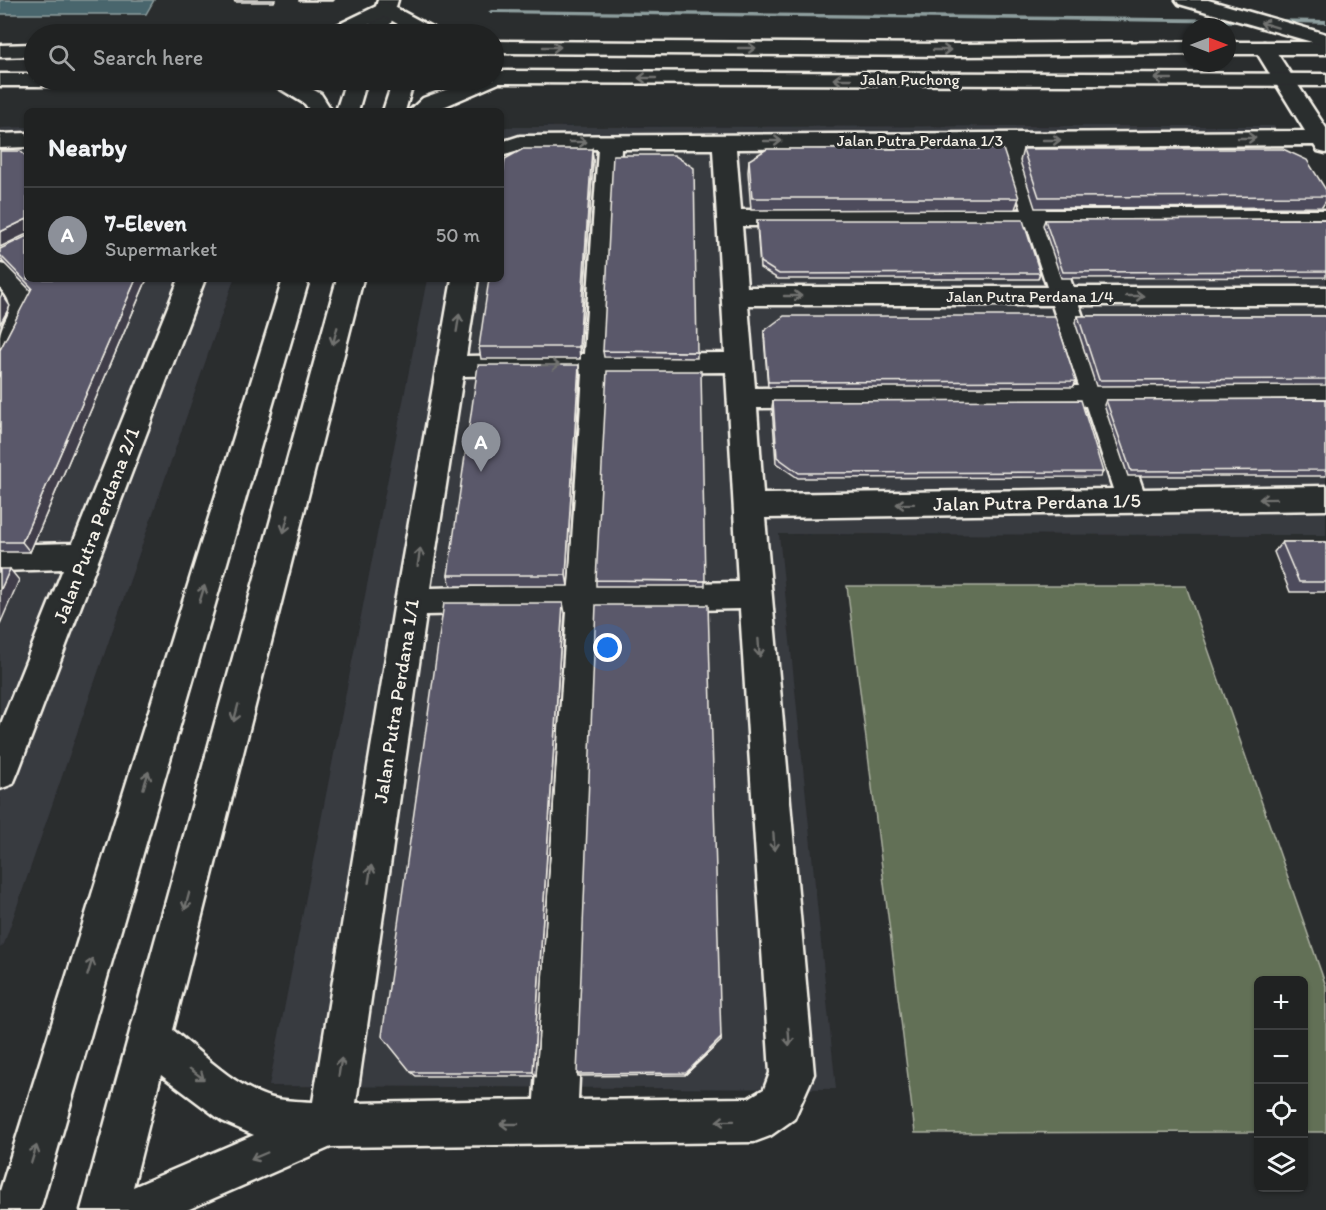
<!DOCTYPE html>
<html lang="en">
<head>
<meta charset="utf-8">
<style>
  body { margin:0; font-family:Itim,sans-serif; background:#282a2a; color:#f1f3f6 }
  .controls { position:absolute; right:18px; bottom:18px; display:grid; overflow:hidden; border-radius:9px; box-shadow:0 2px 4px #0004 }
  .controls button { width:54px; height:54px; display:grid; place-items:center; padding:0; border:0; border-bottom:2px solid #3d3f40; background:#202222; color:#f1f3f6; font:30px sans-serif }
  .compass { position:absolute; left:1182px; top:18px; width:54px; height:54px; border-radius:50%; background:#202222; box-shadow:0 2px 4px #0004; rotate:90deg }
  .you { position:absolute; left:608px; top:648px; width:21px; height:21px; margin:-15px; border:4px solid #fff; border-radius:50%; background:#1a73e8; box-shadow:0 0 0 9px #1a73e833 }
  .badge { display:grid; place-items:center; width:39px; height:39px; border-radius:50%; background:#8c9099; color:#fff; font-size:20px; font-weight:700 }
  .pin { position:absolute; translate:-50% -50px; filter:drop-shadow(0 2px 3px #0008) }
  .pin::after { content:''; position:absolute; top:32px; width:21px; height:18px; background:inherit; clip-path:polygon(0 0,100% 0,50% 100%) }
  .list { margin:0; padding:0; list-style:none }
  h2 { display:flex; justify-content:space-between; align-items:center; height:78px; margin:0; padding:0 24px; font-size:26px }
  h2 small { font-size:20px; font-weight:400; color:#a2a4a5 }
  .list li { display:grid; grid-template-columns:39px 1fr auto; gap:18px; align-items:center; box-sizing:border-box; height:96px; padding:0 24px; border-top:2px solid #3d3f40 }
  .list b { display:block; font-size:22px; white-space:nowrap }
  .list p { margin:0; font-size:20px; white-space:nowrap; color:#a2a4a5 }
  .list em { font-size:20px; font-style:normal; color:#a2a4a5 }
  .icon { flex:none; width:33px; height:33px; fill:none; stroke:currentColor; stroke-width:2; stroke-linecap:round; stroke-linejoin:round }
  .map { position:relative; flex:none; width:1326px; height:1210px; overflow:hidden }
  .search { position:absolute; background:#202222; box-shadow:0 2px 4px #0004; left:24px; top:24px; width:480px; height:66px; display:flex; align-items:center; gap:15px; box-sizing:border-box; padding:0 21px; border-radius:33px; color:#a2a4a5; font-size:22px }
  .panel { position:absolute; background:#202222; box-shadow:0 2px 4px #0004; left:24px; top:108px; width:480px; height:174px; border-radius:9px }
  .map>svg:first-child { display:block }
  .built { fill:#383a40 }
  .green { fill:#626f57; stroke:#abb0a0; stroke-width:1.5 }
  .water { fill:#4a666d; stroke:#8e9e9e; stroke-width:1.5 }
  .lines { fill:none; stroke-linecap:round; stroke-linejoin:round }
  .stream { fill:#8e9e9e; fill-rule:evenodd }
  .minor-casing { stroke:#f4f1e8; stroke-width:5 }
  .major-casing { stroke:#f4f1e8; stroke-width:5 }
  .highway-casing { stroke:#f4f1e8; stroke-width:5 }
  .minor { fill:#2a2d2e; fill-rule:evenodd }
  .major { fill:#2a2d2e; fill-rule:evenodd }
  .highway { fill:#2a2d2e; fill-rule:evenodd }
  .wall { fill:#4d4c5b; stroke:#f4f1e8; stroke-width:1.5 }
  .shaded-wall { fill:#3f3e4a; stroke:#f4f1e8; stroke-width:1.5 }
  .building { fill:#5a586a; stroke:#f4f1e8; stroke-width:1.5 }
  .oneway { stroke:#71726f }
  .labels { text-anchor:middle; stroke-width:6; stroke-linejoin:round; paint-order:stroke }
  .far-street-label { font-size:16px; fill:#f4f1e8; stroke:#2a2d2e }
  .street-label { font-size:20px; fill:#f4f1e8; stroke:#2a2d2e }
</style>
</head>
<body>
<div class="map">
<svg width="1326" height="1210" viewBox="0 0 1326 1210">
  <rect width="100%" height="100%" fill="#2a2d2e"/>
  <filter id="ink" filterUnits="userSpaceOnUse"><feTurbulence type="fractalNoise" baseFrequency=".0167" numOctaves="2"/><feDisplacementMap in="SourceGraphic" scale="12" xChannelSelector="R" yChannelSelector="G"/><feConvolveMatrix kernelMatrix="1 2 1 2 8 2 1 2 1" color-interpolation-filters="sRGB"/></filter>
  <g filter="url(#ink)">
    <g class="built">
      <polygon points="1274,126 1326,214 1326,535 779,534 836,1089 269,1086 427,279 501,279 501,130 506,127"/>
      <polygon points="27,127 27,279 234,279 4,944 0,948 0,128"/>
    </g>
    <polygon class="green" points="1186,586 1326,986 1326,1132 1304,1132 1304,980 1258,980 1258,1132 915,1133 847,586"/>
    <polygon class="water" points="0,0 154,0 146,14 0,14"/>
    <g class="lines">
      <g class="stream">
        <polygon points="491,10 1251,19 1254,21 1251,23 489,13 488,12"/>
        <polygon points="1269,19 1326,20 1326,24 1267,22 1267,20"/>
      </g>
      <defs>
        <g id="minor">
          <polygon points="378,0 398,0 391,23 383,34 363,34 371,23"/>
          <path d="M1264,42L1271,44L1326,128V153L1318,151L1314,145L1024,147L1046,210H1326V226H1051L1073,287H1326V305H1079L1107,386L1326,385V405L1114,406L1143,489L1326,486V510L765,518L814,1074L794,1119L770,1136L754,1142L331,1147L187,1210H81L337,279H363L173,1030C199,1051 233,1085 266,1096C280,1101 297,1101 313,1102L395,602L452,279H478L466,356L584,354L598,149L522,150L501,156V142L520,136L1305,131L1254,48L1257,44ZM1001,147L1022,210H741L736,149ZM621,149H713L725,353L612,354ZM742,226H1027L1047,287H747ZM748,305H1052L1079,386L755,388ZM726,372L738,582L601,585L611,373ZM583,374L569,585L430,588L463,376ZM1086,406L1113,489L763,494L757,408ZM740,609L770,1073L764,1089L749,1098L578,1100L600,612ZM567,612L534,1100L356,1103L426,615ZM161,1075L222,1121L254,1135L133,1187Z"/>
          <polygon points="346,80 367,80 358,111 336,111"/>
          <polygon points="393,80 414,80 405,111 383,111"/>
          <polygon points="27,133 27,147 0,148 0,134"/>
          <path d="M0,264L9,266L30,289L34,295L37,312L10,372L0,375C0,362 0,348 0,336C4,314 20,310 0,288Z"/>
          <polygon points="179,279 205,279 18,772 13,784 0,789 0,726 63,569 0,571 0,545 73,543"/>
          <polygon points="283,279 309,279 40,1210 0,1210 0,1191"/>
        </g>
        <g id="major">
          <polygon points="385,2 437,30 440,34 416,34 385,17 350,34 324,34 327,30"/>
          <polygon points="494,41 956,44 1191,42 1191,54 956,56 494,53"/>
          <rect x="1227" y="42" width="99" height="12"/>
          <polygon points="34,44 34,56 0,57 0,45"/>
          <polygon points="494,71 1326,74 1326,86 499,83 434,111 409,111 423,98 473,80 494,80"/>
          <polygon points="0,74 34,74 34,80 69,80 66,85 58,86 0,86"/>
          <polygon points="272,80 296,80 321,94 332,111 310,111 305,104 274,85"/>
        </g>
        <polygon id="highway" points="1176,0 1208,0 1326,34 1326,46 1179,4"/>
      </defs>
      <use href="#minor" class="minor-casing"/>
      <use href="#major" class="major-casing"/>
      <use href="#highway" class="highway-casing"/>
      <use href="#minor" class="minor"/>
      <use href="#major" class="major"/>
      <use href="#highway" class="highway"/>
    </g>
    <g class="wall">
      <polygon points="234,0 275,0 274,2 235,2"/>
      <polygon points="299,0 334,0 333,1 299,1"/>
      <polygon points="592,149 593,161 580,359 481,359 479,347"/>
      <polygon points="1023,149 1326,190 1326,201 1322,207 1035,208 1020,161"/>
      <polygon points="749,160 1019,198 1015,209 751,210 748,172"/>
      <polygon points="1326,219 1326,277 1061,278 1043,225 1045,220"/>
      <polygon points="757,220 1040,273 1038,279 778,279 760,268 757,226"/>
      <polygon points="0,249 147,279 30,552 0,552 0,350 31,291 3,262 0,258"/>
      <polygon points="1078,316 1326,316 1326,385 1096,386 1075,322"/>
      <polygon points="764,331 1076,381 1073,387 768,387 764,337"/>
      <polygon points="603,351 697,352 697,358 604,357"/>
      <polygon points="579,365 580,376 568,586 451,586 448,575"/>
      <polygon points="1326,399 1326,476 1128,476 1104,405 1106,400"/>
      <polygon points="773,401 1103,472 1100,477 798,478 776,463 772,407"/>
      <polygon points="1282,542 1326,542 1326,592 1290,592 1274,552"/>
      <polygon points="596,580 705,581 705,586 596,586"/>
      <polygon points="565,613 536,1076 416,1076 411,1072"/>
      <polygon points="721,1038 721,1041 685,1075 578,1076 577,1074"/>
    </g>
    <g class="shaded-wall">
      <polygon points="592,149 593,161 580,359 579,347"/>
      <polygon points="27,219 27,234 0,247 0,232"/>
      <polygon points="136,279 147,279 30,552 22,542"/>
      <polygon points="2,294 10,306 0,324 0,298"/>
      <polygon points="579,365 580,376 568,586 566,575"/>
      <polygon points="10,569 19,580 0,624 0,591"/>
      <polygon points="563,603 565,613 536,1076 533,1072"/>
      <polygon points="721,1038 721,1041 685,1075 686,1073"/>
    </g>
    <g class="building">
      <polygon points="523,149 592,149 579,347 479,347 489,279 501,279 501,190 505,159"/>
      <polygon points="767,149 1003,149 1019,198 752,198 749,160"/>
      <polygon points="1023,149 1283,149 1307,160 1326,190 1326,196 1039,197"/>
      <polygon points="0,151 20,151 27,157 27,219 0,232"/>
      <polygon points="613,155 674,155 694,168 697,352 603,351"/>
      <polygon points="1326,219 1326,271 1063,272 1045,220"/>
      <polygon points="757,220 1023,220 1040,273 779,274 760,262"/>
      <polygon points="27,236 27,279 136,279 22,542 0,542 0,350 32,288 0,255 0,249"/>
      <polygon points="784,316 1055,316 1076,381 768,382 764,331"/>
      <polygon points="1078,316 1326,316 1326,379 1099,380"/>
      <polygon points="478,365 579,365 566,575 448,575"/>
      <polygon points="607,371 701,371 705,581 596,580"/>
      <polygon points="1326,399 1326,470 1131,471 1106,400"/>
      <polygon points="1081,400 1103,472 799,473 777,457 773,401"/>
      <polygon points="1282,542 1326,542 1326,582 1299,582"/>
      <polygon points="0,569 10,569 0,591"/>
      <polygon points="444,603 563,603 533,1072 411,1072 382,1036"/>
      <polygon points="596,605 708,605 721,1038 686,1073 577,1074"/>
    </g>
    <defs><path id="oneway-shaft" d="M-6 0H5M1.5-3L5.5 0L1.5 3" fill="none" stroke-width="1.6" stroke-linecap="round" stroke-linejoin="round" transform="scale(1.5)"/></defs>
    <g class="oneway">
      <use href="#oneway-shaft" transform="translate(1269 25) rotate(-163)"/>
      <use href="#oneway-shaft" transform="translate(552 47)"/>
      <use href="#oneway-shaft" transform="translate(747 48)"/>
      <use href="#oneway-shaft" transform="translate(942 50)"/>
      <use href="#oneway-shaft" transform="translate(647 78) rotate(-180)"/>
      <use href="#oneway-shaft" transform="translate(842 79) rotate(-180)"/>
      <use href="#oneway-shaft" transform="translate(1163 79) rotate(180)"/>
      <use href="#oneway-shaft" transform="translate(1247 138)"/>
      <use href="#oneway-shaft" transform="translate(1052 140)"/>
      <use href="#oneway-shaft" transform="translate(773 141)"/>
      <use href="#oneway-shaft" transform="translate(578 142)"/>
      <use href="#oneway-shaft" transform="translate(793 296)"/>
      <use href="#oneway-shaft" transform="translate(1135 296)"/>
      <use href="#oneway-shaft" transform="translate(458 323) rotate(-81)"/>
      <use href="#oneway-shaft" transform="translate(335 336) rotate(105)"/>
      <use href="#oneway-shaft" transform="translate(551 365) rotate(-1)"/>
      <use href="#oneway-shaft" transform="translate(1268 499) rotate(179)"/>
      <use href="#oneway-shaft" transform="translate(905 504) rotate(179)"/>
      <use href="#oneway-shaft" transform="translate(286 524) rotate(105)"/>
      <use href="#oneway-shaft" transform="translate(419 557) rotate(-81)"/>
      <use href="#oneway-shaft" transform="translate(202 594) rotate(-73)"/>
      <use href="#oneway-shaft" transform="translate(759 648) rotate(86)"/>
      <use href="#oneway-shaft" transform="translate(236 713) rotate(105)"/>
      <use href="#oneway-shaft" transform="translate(146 780) rotate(-73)"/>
      <use href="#oneway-shaft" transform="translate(774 842) rotate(86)"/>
      <use href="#oneway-shaft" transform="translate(370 874) rotate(-81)"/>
      <use href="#oneway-shaft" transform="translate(187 901) rotate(105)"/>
      <use href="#oneway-shaft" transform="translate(90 967) rotate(-73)"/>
      <use href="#oneway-shaft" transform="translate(789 1037) rotate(86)"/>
      <use href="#oneway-shaft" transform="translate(340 1067) rotate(-81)"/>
      <use href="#oneway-shaft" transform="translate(197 1074) rotate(37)"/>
      <use href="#oneway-shaft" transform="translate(725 1121) rotate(179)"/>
      <use href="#oneway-shaft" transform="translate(509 1124) rotate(180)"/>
      <use href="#oneway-shaft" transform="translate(34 1154) rotate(-73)"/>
      <use href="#oneway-shaft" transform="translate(259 1156) rotate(157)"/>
    </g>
  </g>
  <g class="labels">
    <g class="far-street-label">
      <text x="910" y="85">Jalan Puchong</text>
      <text x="920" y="146">Jalan Putra Perdana 1/3</text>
      <text x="1030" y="302">Jalan Putra Perdana 1/4</text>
    </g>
    <g class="street-label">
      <text transform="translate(1037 502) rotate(-1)" y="7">Jalan Putra Perdana 1/5</text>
      <text transform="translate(96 525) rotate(-69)" y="7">Jalan Putra Perdana 2/1</text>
      <text transform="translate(396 701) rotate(-81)" y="7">Jalan Putra Perdana 1/1</text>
    </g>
  </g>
</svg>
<div class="controls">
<button>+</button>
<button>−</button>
<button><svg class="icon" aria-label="locate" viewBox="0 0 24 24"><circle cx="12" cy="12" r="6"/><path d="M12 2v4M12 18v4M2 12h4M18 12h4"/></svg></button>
<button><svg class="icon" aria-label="layers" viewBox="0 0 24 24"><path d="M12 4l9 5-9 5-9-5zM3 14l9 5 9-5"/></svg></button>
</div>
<svg class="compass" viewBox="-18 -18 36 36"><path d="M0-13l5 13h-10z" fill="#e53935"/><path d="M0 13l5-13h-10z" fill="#a2a4a5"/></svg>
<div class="you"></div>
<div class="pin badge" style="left:481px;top:472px">A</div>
<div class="search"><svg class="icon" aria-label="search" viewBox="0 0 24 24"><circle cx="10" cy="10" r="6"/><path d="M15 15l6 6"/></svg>Search here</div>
<section class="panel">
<h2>Nearby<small></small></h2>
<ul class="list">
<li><span class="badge">A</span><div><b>7-Eleven</b><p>Supermarket</p></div><em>50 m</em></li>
</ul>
</section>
</div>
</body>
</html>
